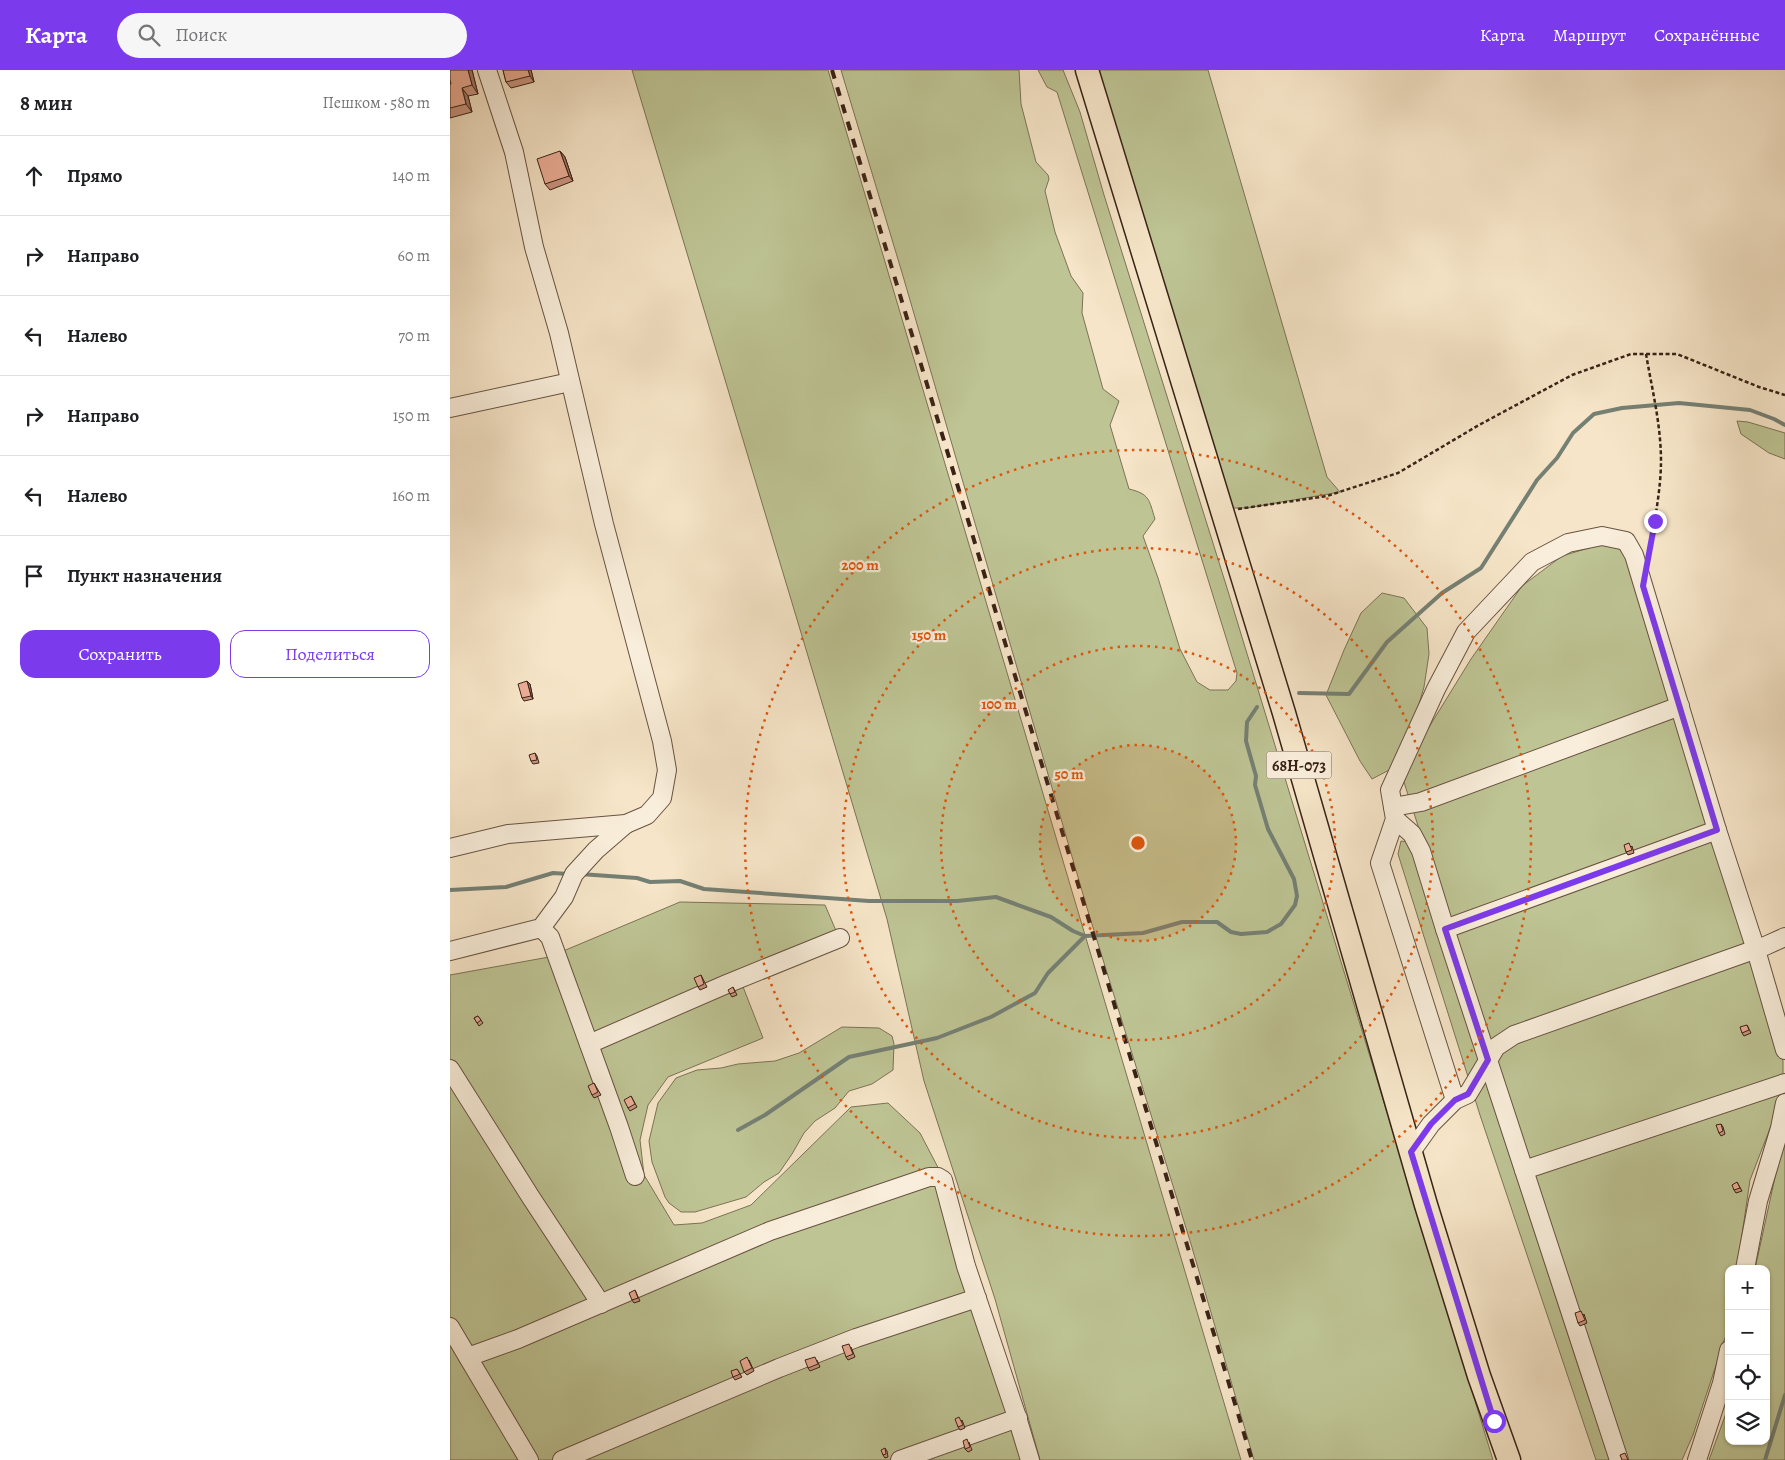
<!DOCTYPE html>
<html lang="ru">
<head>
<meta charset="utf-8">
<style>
  body { margin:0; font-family:Alegreya,serif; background:#f6f6f6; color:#202124 }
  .controls { position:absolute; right:15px; bottom:15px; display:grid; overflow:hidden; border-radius:10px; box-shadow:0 1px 4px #0004 }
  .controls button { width:45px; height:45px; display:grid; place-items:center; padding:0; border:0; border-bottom:1px solid #e0e0e0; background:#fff; color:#202124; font:25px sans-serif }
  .stop { position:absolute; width:15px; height:15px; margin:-11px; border:4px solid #7c3aed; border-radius:50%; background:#fff }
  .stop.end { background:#7c3aed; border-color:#fff; box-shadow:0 1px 5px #0008 }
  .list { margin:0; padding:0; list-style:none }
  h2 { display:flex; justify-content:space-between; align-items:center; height:65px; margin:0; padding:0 20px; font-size:21px }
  h2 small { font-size:16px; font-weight:400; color:#757577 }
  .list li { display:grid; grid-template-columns:32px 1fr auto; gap:15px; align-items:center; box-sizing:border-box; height:80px; padding:0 20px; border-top:1px solid #e0e0e0 }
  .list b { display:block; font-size:19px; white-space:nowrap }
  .list em { font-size:16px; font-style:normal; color:#757577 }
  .actions { display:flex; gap:10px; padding:15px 20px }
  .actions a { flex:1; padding:11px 0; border:1px solid #7c3aed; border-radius:15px; text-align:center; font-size:18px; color:#7c3aed }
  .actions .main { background:#7c3aed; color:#fff }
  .icon { flex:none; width:28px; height:28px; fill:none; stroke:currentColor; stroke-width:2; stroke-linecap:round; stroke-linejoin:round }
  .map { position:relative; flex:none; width:1335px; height:1390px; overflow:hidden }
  header { display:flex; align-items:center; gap:30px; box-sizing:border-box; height:70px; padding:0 25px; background:#7c3aed; color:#fff }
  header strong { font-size:24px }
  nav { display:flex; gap:28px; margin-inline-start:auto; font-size:18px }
  .search { width:350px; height:45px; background:#f6f6f6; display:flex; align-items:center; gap:12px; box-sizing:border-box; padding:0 18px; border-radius:28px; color:#757577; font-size:19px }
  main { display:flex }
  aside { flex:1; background:#fff }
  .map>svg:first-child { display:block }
  .green { fill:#bec494; stroke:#7c7355 }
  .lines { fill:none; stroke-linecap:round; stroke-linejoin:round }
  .stream { stroke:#758074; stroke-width:4 }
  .minor-casing { stroke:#685342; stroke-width:20 }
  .major-casing { stroke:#392216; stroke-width:25 }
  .path { stroke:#392216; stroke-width:2.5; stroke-dasharray:4 2.5; stroke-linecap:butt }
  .minor { stroke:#f9eedb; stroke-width:18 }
  .major { stroke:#f6e5c8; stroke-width:22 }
  .rail { stroke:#392216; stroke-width:4; stroke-dasharray:9 9; stroke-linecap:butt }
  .wall { fill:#ca9581; stroke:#392216 }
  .shaded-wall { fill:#a47969; stroke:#392216 }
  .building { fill:#ebad96; stroke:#392216 }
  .route { stroke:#7c3aed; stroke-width:6 }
  .ring { fill:none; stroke:#df560c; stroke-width:2.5; stroke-dasharray:2.5 5 }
  .labels { text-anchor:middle; stroke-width:4.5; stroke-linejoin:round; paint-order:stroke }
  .shield { fill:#f9eedb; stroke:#735f51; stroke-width:1 }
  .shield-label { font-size:16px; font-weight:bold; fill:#392216 }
  .centre { fill:#df560c; stroke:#f9eedb; stroke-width:2.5 }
  .ring-label { font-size:15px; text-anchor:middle; font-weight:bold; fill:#df560c; stroke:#f9eedb; stroke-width:4.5; stroke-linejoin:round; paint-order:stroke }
</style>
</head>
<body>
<header>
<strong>Карта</strong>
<div class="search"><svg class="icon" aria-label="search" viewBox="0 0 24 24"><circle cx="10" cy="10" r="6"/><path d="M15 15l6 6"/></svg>Поиск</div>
<nav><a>Карта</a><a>Маршрут</a><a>Сохранённые</a></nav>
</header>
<main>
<aside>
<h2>8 мин<small>Пешком · 580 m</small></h2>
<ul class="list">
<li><svg class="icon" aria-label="ahead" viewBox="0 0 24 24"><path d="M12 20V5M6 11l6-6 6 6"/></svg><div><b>Прямо</b></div><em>140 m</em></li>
<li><svg class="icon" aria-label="right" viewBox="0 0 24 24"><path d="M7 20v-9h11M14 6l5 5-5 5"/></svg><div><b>Направо</b></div><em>60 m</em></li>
<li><svg class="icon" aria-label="left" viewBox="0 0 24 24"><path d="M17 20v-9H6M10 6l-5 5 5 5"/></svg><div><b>Налево</b></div><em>70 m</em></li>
<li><svg class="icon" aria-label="right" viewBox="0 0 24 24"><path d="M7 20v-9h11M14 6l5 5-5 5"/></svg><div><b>Направо</b></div><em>150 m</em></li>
<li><svg class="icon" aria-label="left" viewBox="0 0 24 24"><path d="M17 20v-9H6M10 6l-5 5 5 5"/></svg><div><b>Налево</b></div><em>160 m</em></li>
<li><svg class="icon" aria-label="arrive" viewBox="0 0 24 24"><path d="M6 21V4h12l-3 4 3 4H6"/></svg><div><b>Пункт назначения</b></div></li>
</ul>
<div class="actions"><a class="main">Сохранить</a><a>Поделиться</a></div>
</aside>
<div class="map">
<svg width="1335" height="1390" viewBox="0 0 1335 1390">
  <rect width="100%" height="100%" fill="#f6e5c8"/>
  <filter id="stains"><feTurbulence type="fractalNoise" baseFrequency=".004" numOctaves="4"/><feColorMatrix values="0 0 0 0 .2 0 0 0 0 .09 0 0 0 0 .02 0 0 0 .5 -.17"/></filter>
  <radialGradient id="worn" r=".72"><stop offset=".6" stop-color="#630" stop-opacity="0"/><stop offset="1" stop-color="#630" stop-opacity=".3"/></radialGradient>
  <g class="green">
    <polygon points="182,0 378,0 791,1390 590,1390 545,1229 474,1011 437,849"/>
    <path d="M391,0H569L571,34L586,92L598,105L599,109L595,121L605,162L621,206L633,223L632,243L653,319L669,331L660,355L679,419C700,424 699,430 705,449L693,466L708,508L730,579L747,612L760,620H778L786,611L787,603L607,22L597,17L588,0H613L630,42L654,125L777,518L1043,1390H804L741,1174L637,838L453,206Z"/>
    <polygon points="646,0 758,0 877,407 890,422 797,438 780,438"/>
    <polygon points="1287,351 1298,352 1335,363 1335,389 1319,383 1291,364"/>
    <polygon points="1168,473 1176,481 1333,991 1333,1025 1300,1110 1287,1199 1279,1199 1278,1259 1243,1365 1232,1390 1172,1390 952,706 976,662 1021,589 1072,516 1112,486 1152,474"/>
    <polygon points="932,523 954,528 977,558 979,584 974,617 960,664 943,698 922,709 910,691 876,625 894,580 911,543"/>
    <polygon points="951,771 958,772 965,784 1043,1035 1138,1326 1162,1390 1146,1390 1030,1045 948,784"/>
    <polygon points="230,832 375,835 387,863 288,904 313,968 218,1007 198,1035 190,1070 194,1105 224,1155 252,1153 301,1135 401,1037 438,1033 470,1063 494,1109 574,1390 0,1390 0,905 99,887"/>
    <polygon points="392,957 429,958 442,966 444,974 443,1000 422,1014 399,1021 385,1038 365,1051 354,1063 342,1084 329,1103 314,1112 296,1127 245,1142 231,1142 219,1133 215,1127 202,1092 199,1071 208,1033 226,1008 247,1000 271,998 288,994 325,991 349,983"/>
    <polygon points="1335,1075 1335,1390 1259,1390 1279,1335 1279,1371 1316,1371 1316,1199 1305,1199 1329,1089"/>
  </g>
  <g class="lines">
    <g class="stream">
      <polyline points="849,623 899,624 937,572 992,523 1031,498 1087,410 1107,388 1123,363 1144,344 1172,338 1229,333 1300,340 1324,349 1335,355"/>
      <polyline points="130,804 187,808 200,812 230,811 254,819 419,831 507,831 546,827 601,847 623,861 635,866 693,863 732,852 767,852 781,862 791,864 817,862 831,854 845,835 847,826 844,809 818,759 805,715 806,706 796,671 797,652 807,637"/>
      <polyline points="0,820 56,817 103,803 118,804"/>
      <polyline points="288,1060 315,1045 399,987 487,968 541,947 585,923 598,903 635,866"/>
      <polyline points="1315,1390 1335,1325"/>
    </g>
    <defs>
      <g id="minor">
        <polyline points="0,338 120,312"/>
        <polyline points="943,737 971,732 1230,636"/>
        <polyline points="945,749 962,764 971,781 995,859 1169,1390"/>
        <polyline points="0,778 58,764 176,754 197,745 212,728 217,700 212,671 154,454 109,263 84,177 64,82 37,0"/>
        <polyline points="91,858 100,867 169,1057 185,1106"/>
        <polyline points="995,859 1267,760 1306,880 1335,980"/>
        <polyline points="0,881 91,858 114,827 124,804 146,780 176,754"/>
        <polyline points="139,974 279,913 390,868"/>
        <polyline points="0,999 80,1126 151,1234"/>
        <polyline points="1005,1030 930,793 945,749 940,720 986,619 1016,562 1082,492 1118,473 1152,466 1176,471 1184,485 1267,760"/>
        <polyline points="961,1082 981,1054 1005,1030 1018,1024 1046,977 1064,965 1315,876 1335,867"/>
        <polyline points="1074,1100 1335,1013"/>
        <polyline points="1295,1199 1308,1131 1330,1058 1335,1033"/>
        <polyline points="0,1257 79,1390"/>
        <polyline points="18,1287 68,1269 320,1161 479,1107 488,1107 493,1110 516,1196 566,1344 580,1390"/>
        <polyline points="112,1390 329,1298 406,1268 527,1228"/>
        <polyline points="450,1390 568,1348"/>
        <polyline points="1247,1390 1272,1313 1279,1280"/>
      </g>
      <polyline id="major" points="637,0 834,643 976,1135 1029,1306 1059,1390"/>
    </defs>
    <use href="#minor" class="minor-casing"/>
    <use href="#major" class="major-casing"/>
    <g class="path">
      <path d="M1196,284C1202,319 1211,355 1211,391C1211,419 1204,455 1199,482"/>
      <polyline points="788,439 877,426 948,403 1029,355 1122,305 1181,284 1227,284 1309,317 1335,325"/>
    </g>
    <use href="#minor" class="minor"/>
    <use href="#major" class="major"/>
    <polyline class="rail" points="382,0 802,1390"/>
  </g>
  <g class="wall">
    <polygon points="22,0 28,24 18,26 22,42 0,48 0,14"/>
    <polygon points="53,0 81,0 84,12 61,18 56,12"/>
    <polygon points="110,81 115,87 123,111 100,120 95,114"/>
    <polygon points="80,614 83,629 74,631 72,628"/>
    <polygon points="85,683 87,686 89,693 83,694 81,691"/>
    <polygon points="1182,776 1184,783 1178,785 1176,782"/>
    <polygon points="251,905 257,917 250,920 248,917"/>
    <polygon points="283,917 287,925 282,927 280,924"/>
    <polygon points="28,946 33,953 29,956 24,948"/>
    <polygon points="1297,955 1301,963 1294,966 1292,963"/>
    <polygon points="144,1013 151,1025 144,1028 142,1025"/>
    <polygon points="181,1026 187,1037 180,1041 178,1038"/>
    <polygon points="1271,1054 1273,1057 1275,1064 1271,1066 1269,1063"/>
    <polygon points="1287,1112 1292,1121 1286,1123 1284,1120"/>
    <polygon points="185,1220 190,1231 184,1233 182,1230"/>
    <polygon points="1134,1244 1137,1253 1130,1256 1128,1253"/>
    <polygon points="401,1277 405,1287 398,1290 396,1287"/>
    <polygon points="299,1290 304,1301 297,1305 294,1302"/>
    <polygon points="367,1290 370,1297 360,1301 358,1298"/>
    <polygon points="287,1299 292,1307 285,1310 283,1307"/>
    <polygon points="512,1350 515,1358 510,1360 508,1357"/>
    <polygon points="519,1372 522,1380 518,1382 515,1379"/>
    <polygon points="435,1378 437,1381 438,1387 435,1388 433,1385"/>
  </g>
  <g class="shaded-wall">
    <polygon points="18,0 22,0 28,24 22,15"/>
    <polygon points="78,0 81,0 84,12 80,6"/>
    <polygon points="12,18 18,26 22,42 16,34"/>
    <polygon points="110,81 115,87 123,111 119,106"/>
    <polygon points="77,611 80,614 83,629 81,626"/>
  </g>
  <g class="building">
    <polygon points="0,0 18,0 22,15 12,18 16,34 0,38 0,14 1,14 0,9"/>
    <polygon points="53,0 78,0 80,6 56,12"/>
    <polygon points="110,81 119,106 95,114 87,89"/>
    <polygon points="77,611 81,626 72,628 68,614"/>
    <polygon points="85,683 87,690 81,691 79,685"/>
    <polygon points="1179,773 1182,780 1176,782 1174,775"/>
    <polygon points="251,905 254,914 248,917 244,908"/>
    <polygon points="283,917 285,922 280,924 278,920"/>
    <polygon points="28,946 31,950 27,953 24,948"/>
    <polygon points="1297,955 1299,960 1292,963 1290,957"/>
    <polygon points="144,1013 148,1022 142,1025 138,1016"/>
    <polygon points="181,1026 185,1034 178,1038 174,1030"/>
    <polygon points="1271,1054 1273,1061 1269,1063 1266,1055"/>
    <polygon points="1287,1112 1290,1118 1284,1120 1282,1115"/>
    <polygon points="185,1220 188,1228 182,1230 179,1223"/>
    <polygon points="1131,1241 1135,1250 1128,1253 1125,1243"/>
    <polygon points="399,1274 403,1284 396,1287 392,1276"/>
    <polygon points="297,1287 302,1298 294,1302 290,1291"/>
    <polygon points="365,1287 368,1294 358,1298 355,1290"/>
    <polygon points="287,1299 290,1304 283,1307 281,1301"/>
    <polygon points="509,1347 513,1355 508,1357 505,1349"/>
    <polygon points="517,1369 520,1377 515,1379 513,1371"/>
    <polygon points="435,1378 436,1384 433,1385 431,1380"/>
    <polygon points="1175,1383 1178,1390 1172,1390 1170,1385"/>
  </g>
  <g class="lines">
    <polyline class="route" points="1044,1351 961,1082 981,1054 1005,1030 1018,1024 1038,990 995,859 1267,760 1193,516 1205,451"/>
  </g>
  <circle cx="688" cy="773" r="98" fill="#df560c" fill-opacity=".12"/>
  <g class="ring">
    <circle cx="688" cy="773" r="98"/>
    <circle cx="688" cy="773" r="197"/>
    <circle cx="688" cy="773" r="295"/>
    <circle cx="688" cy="773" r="393"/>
  </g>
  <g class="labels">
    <rect class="shield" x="816.5" y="681.5" width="65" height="27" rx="4"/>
    <g class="shield-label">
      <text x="849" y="701">68Н-073</text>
    </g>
  </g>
  <circle cx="688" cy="773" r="8" class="centre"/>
  <g class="ring-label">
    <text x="410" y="500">200 m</text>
    <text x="479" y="570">150 m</text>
    <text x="549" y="639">100 m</text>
    <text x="619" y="709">50 m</text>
  </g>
  <rect width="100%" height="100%" filter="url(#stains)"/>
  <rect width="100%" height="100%" fill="url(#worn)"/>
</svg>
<div class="controls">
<button>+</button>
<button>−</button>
<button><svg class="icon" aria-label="locate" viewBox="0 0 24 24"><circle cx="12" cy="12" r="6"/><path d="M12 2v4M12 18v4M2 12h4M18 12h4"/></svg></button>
<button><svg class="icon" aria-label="layers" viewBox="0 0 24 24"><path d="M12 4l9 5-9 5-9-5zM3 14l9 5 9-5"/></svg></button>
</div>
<div class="stop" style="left:1044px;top:1351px"></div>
<div class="stop end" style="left:1205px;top:451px"></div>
</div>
</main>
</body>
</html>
